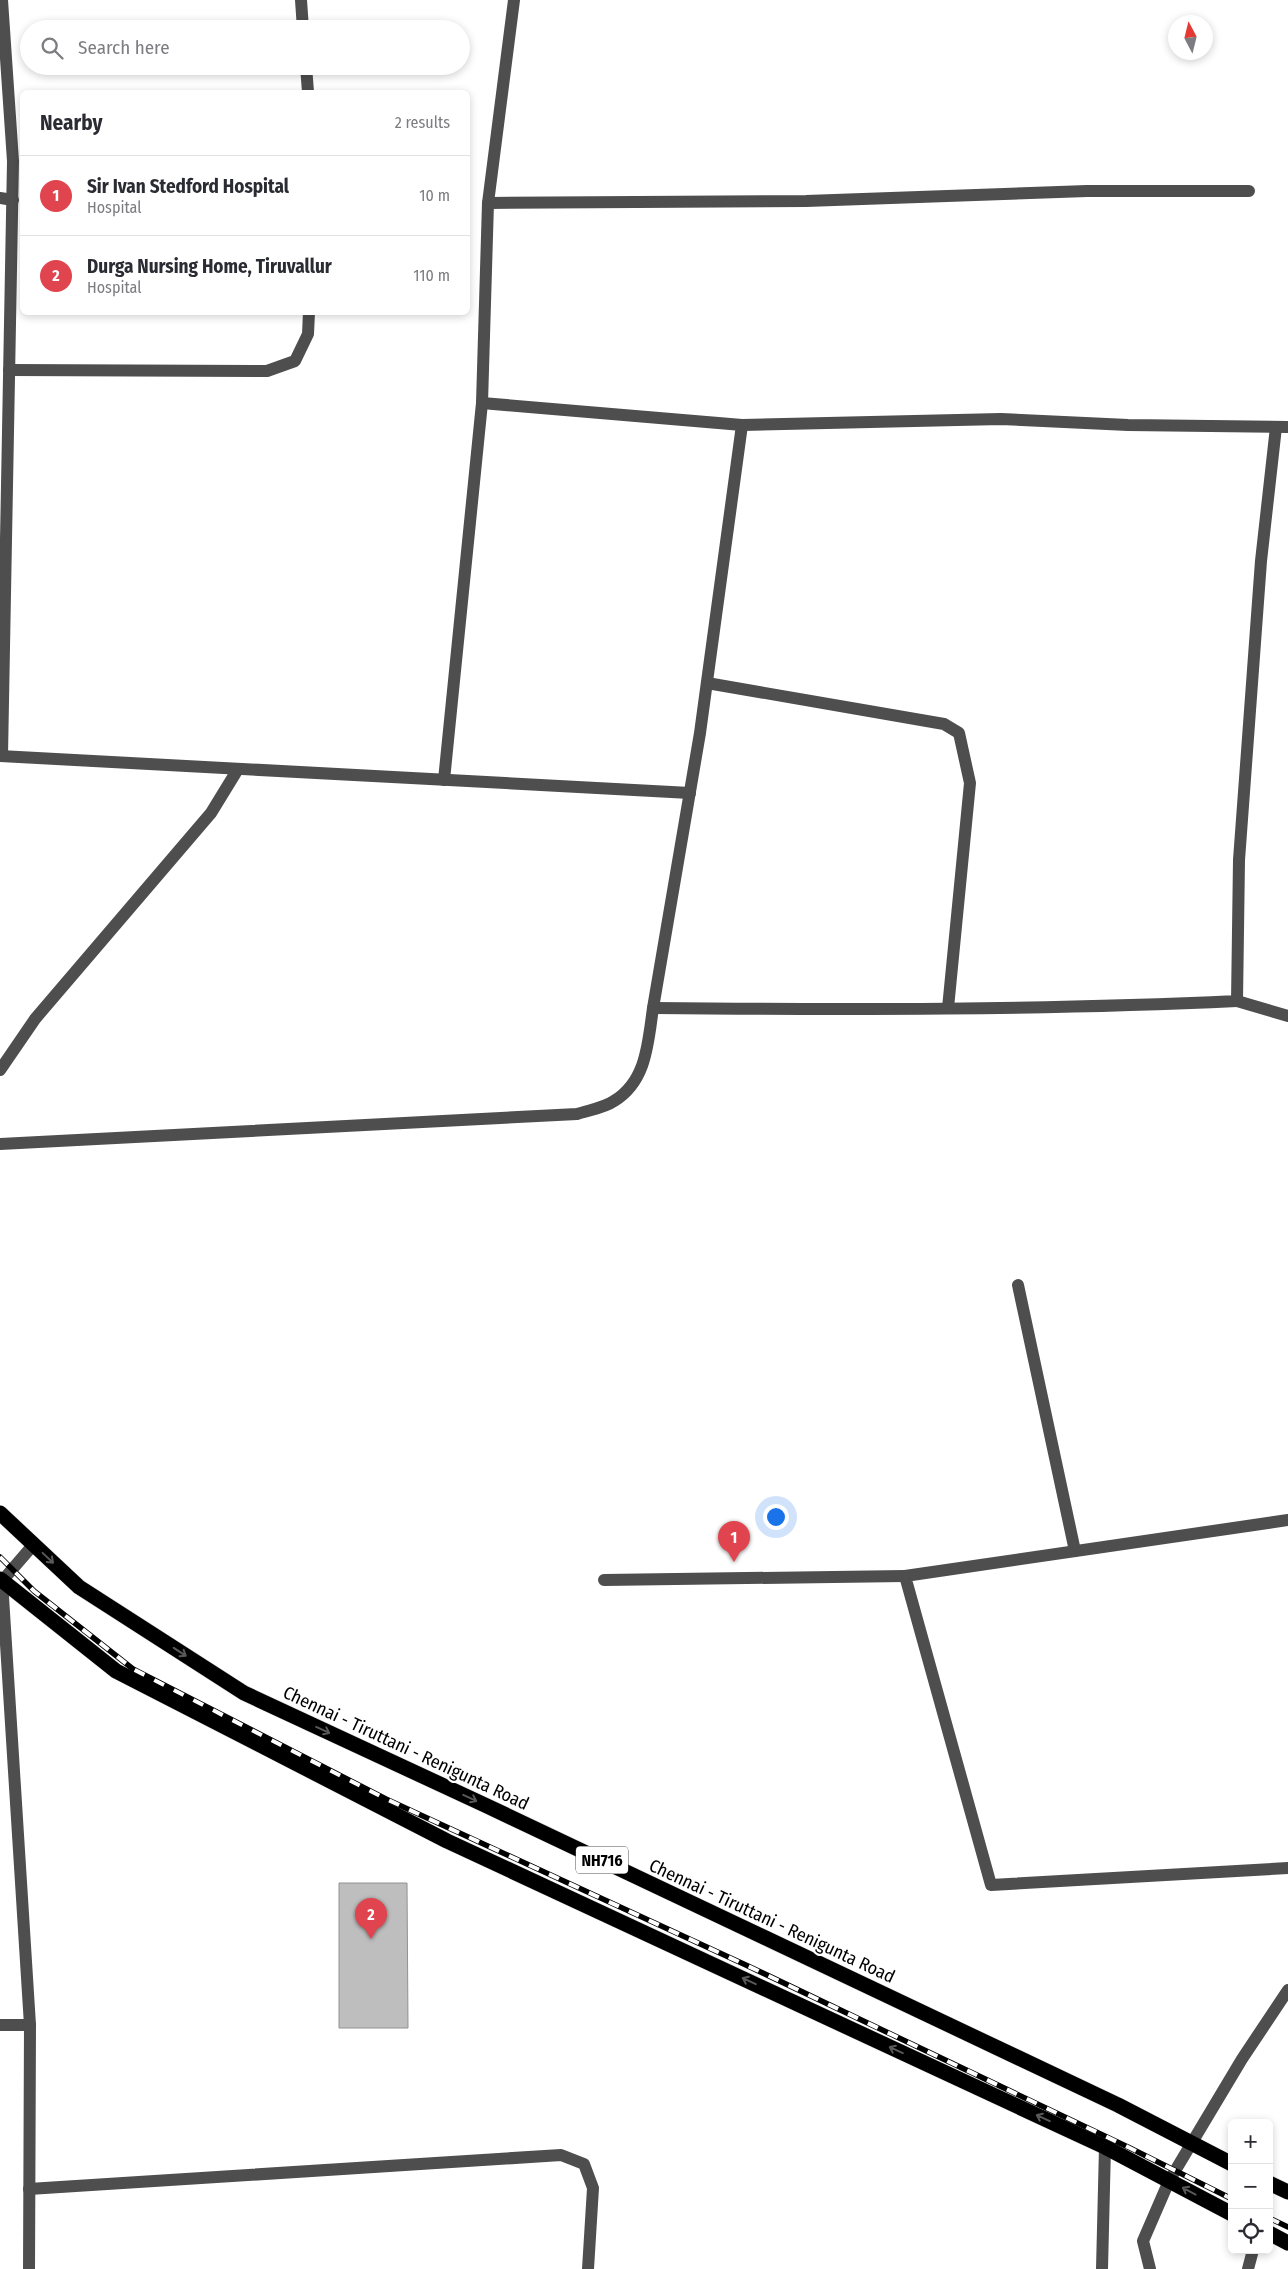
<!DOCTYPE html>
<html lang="en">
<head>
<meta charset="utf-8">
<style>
  body { margin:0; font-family:"Fira Sans Condensed",sans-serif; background:#f2f2f3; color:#2b2b33 }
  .controls { position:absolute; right:15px; bottom:15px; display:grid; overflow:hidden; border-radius:8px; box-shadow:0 2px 8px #0003 }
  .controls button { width:45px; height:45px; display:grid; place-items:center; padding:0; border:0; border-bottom:1px solid #e1e1e2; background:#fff; color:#2b2b33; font:25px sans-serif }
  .compass { position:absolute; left:1168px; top:15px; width:45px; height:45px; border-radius:50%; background:#fff; box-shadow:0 2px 8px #0003; rotate:353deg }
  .you { position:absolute; left:775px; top:1516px; width:18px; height:18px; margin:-12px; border:4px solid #fff; border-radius:50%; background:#1a73e8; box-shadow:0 0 0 8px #1a73e833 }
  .badge { display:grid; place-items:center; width:32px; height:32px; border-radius:50%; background:#000; color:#fff; font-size:16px; font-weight:700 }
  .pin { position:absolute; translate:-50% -41px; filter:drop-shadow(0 1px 2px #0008) }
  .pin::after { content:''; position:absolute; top:26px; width:18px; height:15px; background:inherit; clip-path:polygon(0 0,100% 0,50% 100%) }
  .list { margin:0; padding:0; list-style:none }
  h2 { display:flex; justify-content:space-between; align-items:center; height:65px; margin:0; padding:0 20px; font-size:21px }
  h2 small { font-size:16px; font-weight:400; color:#7c7c81 }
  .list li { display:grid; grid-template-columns:32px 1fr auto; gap:15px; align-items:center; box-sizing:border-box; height:80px; padding:0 20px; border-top:1px solid #e1e1e2 }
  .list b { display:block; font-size:19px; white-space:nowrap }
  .list p { margin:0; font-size:16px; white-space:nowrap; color:#7c7c81 }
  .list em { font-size:16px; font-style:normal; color:#7c7c81 }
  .icon { flex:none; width:28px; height:28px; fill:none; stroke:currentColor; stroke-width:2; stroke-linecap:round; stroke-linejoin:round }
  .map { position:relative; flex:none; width:1288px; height:2269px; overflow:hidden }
  .search { position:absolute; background:#fff; box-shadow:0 2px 8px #0003; left:20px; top:20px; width:450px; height:55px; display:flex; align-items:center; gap:12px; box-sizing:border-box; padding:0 18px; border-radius:28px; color:#7c7c81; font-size:19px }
  .panel { position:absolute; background:#fff; box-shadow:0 2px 8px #0003; left:20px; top:90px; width:450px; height:225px; border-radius:8px }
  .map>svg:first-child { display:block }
  .building { fill:#bebebe; stroke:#929292 }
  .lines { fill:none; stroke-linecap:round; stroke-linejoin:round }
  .highway-casing { stroke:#dbdbdb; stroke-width:16 }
  .minor { stroke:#4e4e4e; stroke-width:12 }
  .highway { stroke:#000; stroke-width:15 }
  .rail-casing { stroke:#000; stroke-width:5.5 }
  .rail { stroke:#fff; stroke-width:4; stroke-dasharray:11; stroke-linecap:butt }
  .oneway { stroke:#595959 }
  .labels { text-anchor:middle; stroke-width:4.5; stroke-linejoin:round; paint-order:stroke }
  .shield { fill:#fff; stroke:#4c4c4c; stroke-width:1 }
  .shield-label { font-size:16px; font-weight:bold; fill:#000 }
  .street-label { font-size:18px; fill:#000; stroke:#fff }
</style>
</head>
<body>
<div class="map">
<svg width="1288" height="2269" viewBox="0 0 1288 2269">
  <rect width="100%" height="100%" fill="#fff"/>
  <polygon class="building" points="339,1883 407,1883 408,2028 339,2028"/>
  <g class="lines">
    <defs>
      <g id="highway">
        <polyline points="0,1513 79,1587 244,1693 487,1806 1118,2105 1232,2164"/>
        <polyline points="0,1579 116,1671 447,1841 1105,2147 1232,2214"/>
        <polyline points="1269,2183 1288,2192"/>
        <polyline points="1269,2233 1288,2243"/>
      </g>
    </defs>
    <use href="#highway" class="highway-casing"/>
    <g class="minor">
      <polyline points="301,0 303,29"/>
      <polyline points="306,66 308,92"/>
      <polyline points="0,198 13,200"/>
      <polyline points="488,203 806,201 1087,191 1249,191"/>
      <polyline points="9,370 267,371 295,361 308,334 309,312"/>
      <polyline points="482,403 742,425 1001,419 1128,425 1288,427"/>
      <polyline points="707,683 944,724 959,733 970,783 948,1008"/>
      <polyline points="0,756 690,793"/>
      <polyline points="2,756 13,161 2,0"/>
      <polyline points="444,780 482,403 488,203 514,0"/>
      <polyline points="1237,1001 1288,1016"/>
      <path d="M653,1008C848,1010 1043,1010 1237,1001L1239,860L1261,561L1276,427"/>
      <polyline points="0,1070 35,1019 211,813 238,769"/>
      <path d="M0,1144L577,1114C589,1110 604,1108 614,1101C647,1081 648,1042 653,1008L700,733L742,425"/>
      <polyline points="1018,1285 1075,1551"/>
      <polyline points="1288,1520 905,1576 991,1885 1288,1868"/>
      <polyline points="604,1580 905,1576"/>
      <polyline points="0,2025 30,2025"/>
      <polyline points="29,2189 561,2155 584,2164 593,2188 588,2269"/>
      <polyline points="29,2269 30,2025 2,1581 34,1544"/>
      <polyline points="1102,2269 1105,2147"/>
      <polyline points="1150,2269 1143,2241 1169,2181 1242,2059 1288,1990"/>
      <polyline points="1248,2269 1253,2250"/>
    </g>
    <use href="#highway" class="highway"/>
    <defs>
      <g id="rail">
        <polyline points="0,1557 34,1591 133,1669 386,1799 748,1966 1130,2148 1232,2199"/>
        <polyline points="1269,2218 1288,2227"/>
      </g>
    </defs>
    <use href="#rail" class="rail-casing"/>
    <use href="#rail" class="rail"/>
  </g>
  <defs><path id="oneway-shaft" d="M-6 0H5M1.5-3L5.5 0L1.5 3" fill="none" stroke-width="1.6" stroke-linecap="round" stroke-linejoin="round" transform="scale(1.25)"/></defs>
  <g class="oneway">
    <use href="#oneway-shaft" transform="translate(48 1558) rotate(43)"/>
    <use href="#oneway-shaft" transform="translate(180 1652) rotate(33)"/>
    <use href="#oneway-shaft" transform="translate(323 1730) rotate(25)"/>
    <use href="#oneway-shaft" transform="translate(470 1798) rotate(25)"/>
    <use href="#oneway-shaft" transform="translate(749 1981) rotate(-155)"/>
    <use href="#oneway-shaft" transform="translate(896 2050) rotate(-155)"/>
    <use href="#oneway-shaft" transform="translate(1043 2118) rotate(-155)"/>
    <use href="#oneway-shaft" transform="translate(1189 2191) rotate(-152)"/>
  </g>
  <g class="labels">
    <rect class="shield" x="576" y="1846.5" width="52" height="27" rx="4"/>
    <g class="shield-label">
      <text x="602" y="1866">NH716</text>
    </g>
    <g class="street-label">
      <text transform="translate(406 1748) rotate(25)" y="6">Chennai - Tiruttani - Renigunta Road</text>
      <text transform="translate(772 1921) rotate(25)" y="6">Chennai - Tiruttani - Renigunta Road</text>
    </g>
  </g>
</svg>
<div class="controls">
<button>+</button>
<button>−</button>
<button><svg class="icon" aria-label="locate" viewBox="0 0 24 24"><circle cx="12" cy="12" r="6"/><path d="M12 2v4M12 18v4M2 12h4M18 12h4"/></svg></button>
</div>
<svg class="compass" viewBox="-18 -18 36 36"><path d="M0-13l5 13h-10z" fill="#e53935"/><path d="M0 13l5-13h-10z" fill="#7c7c81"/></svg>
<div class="you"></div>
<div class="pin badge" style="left:734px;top:1562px;background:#e0444e">1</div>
<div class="pin badge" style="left:371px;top:1939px;background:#e0444e">2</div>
<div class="search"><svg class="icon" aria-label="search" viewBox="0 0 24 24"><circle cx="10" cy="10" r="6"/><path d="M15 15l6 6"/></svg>Search here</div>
<section class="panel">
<h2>Nearby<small>2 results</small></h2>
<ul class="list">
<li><span class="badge" style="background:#e0444e">1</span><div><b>Sir Ivan Stedford Hospital</b><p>Hospital</p></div><em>10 m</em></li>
<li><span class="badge" style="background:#e0444e">2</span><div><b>Durga Nursing Home, Tiruvallur</b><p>Hospital</p></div><em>110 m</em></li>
</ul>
</section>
</div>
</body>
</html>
